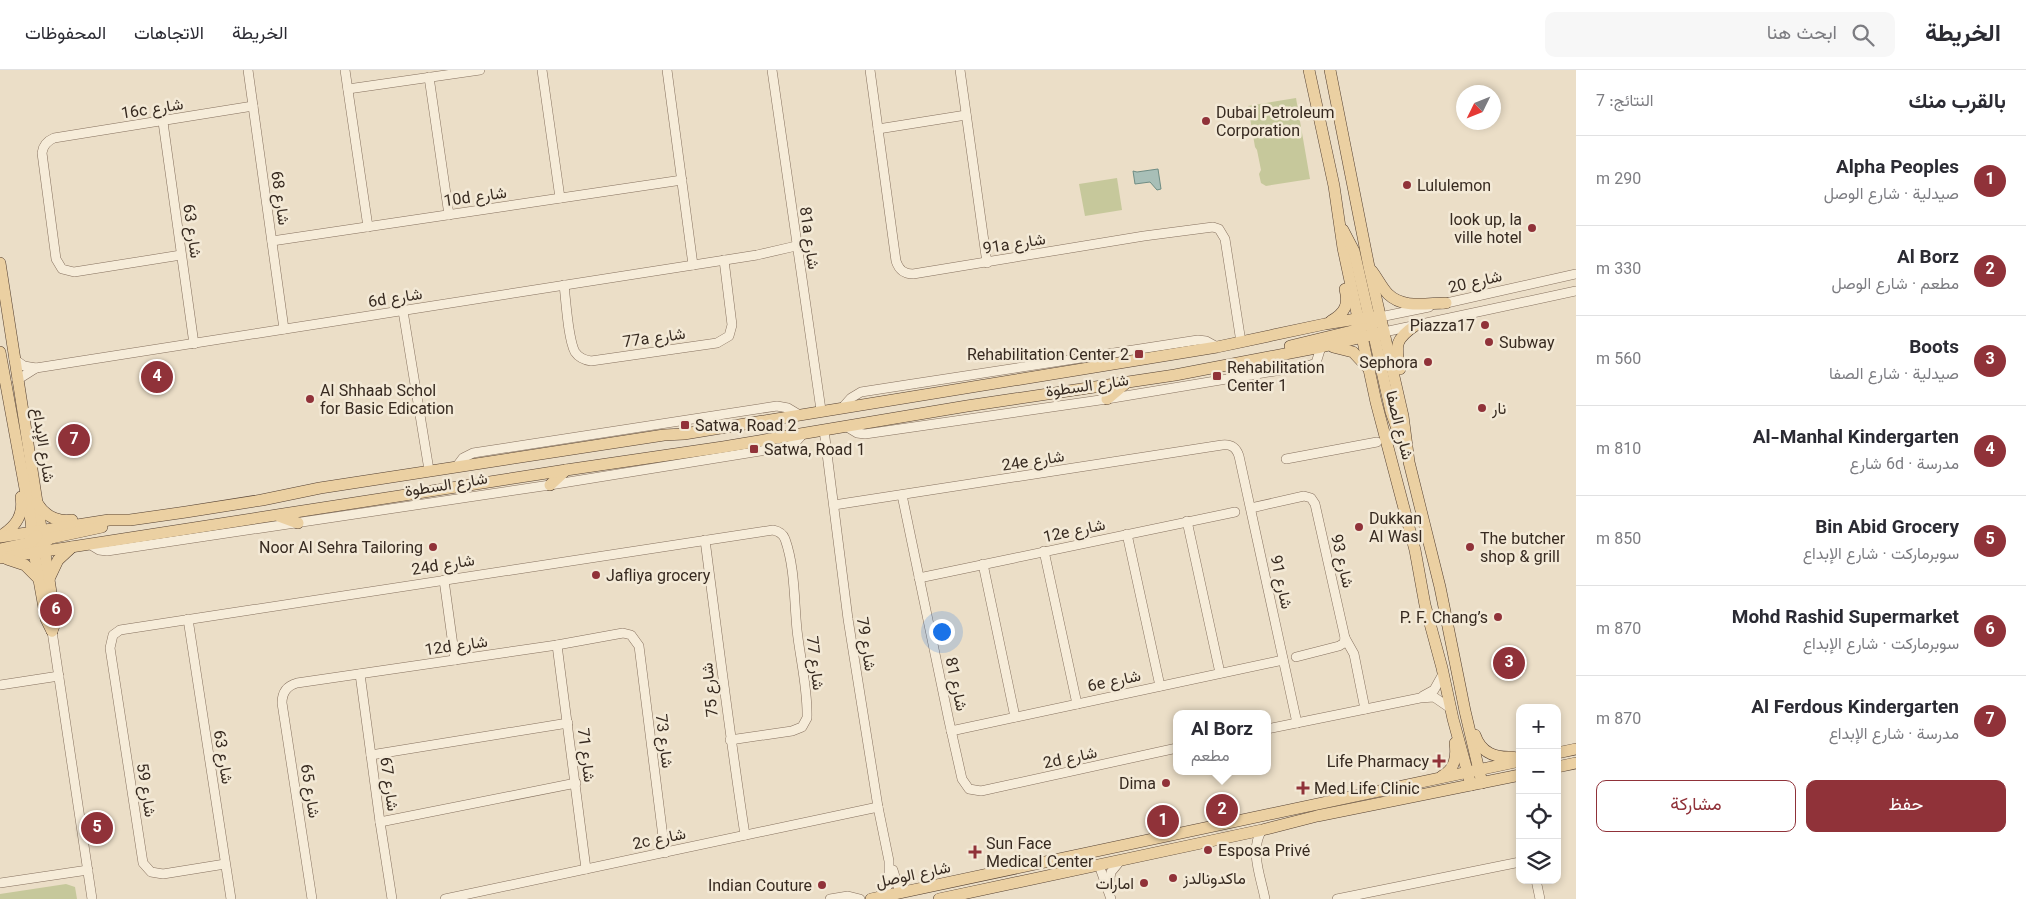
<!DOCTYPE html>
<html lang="ar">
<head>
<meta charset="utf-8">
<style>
  body { margin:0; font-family:Georgia,Vazirmatn,serif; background:#f7f7f7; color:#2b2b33; direction:rtl }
  .controls { position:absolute; right:15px; bottom:15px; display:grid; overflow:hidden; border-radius:10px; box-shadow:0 2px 8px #0003 }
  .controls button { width:45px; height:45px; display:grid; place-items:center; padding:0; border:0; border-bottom:1px solid #e1e1e2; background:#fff; color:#2b2b33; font:25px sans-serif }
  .compass { position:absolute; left:1456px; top:15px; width:45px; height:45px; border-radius:50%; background:#fff; box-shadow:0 2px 8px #0003; rotate:227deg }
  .you { position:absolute; left:941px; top:561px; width:18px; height:18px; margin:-12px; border:4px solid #fff; border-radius:50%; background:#1a73e8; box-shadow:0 0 0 8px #1a73e833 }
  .badge { display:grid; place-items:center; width:32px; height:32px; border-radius:50%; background:#903239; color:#fff; font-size:16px; font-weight:700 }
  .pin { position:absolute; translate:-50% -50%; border:2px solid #fff; box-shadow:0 1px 5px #0006 }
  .popup { position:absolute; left:1173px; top:640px; width:98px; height:65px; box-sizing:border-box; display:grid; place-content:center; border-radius:10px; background:#fff; filter:drop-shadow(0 1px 4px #0005); font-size:16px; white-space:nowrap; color:#7c7c81 }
  .popup b { font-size:19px; color:#2b2b33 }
  .popup::after { content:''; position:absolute; left:50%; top:100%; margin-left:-10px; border:10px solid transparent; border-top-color:#fff }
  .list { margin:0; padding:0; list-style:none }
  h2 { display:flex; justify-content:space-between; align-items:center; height:65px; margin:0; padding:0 20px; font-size:21px }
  h2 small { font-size:16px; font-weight:400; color:#7c7c81 }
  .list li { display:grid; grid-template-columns:32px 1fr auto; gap:15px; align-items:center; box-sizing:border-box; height:90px; padding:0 20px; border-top:1px solid #e1e1e2 }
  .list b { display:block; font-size:19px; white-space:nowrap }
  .list p { margin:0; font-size:16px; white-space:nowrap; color:#7c7c81 }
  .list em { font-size:16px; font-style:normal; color:#7c7c81 }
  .actions { display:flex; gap:10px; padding:15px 20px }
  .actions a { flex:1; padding:11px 0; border:1px solid #903239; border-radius:10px; text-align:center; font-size:18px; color:#903239 }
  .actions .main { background:#903239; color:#fff }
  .icon { flex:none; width:28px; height:28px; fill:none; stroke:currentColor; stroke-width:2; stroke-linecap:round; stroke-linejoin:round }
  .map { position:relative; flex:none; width:1576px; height:829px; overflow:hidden; direction:ltr }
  header { display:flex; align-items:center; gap:30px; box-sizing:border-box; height:70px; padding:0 25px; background:#fff; border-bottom:1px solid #e1e1e2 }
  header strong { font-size:24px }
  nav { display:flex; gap:28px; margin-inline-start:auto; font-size:18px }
  .search { width:350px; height:45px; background:#f7f7f7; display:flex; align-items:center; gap:12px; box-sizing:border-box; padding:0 18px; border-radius:10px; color:#7c7c81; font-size:19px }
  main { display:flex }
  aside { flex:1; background:#fff }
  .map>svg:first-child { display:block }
  .green { fill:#c6c89b }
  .water { fill:#a8bfb7; stroke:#6f8d84 }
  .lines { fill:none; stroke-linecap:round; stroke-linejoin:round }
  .minor-casing { stroke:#85705e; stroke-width:10 }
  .major-casing { stroke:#533f31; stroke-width:12 }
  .minor { stroke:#f6ecd9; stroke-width:9 }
  .major { stroke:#ebd0a2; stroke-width:11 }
  .poi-dot { fill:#903239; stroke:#f3e9d6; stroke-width:2 }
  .labels { text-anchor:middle; stroke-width:5; stroke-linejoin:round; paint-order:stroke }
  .street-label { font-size:16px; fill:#372a20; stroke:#f3e9d6 }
  .poi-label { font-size:16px; fill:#372a20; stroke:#f3e9d6; text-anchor:start }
</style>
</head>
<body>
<header>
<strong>الخريطة</strong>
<div class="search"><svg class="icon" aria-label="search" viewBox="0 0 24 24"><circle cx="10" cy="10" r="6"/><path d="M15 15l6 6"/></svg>ابحث هنا</div>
<nav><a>الخريطة</a><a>الاتجاهات</a><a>المحفوظات</a></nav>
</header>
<main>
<aside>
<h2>بالقرب منك<small>النتائج: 7</small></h2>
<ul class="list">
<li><span class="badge">1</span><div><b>Alpha Peoples</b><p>صيدلية · شارع الوصل</p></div><em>290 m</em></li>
<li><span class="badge">2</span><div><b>Al Borz</b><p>مطعم · شارع الوصل</p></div><em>330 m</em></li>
<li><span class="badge">3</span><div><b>Boots</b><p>صيدلية · شارع الصفا</p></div><em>560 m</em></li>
<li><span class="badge">4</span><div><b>Al-Manhal Kindergarten</b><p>مدرسة · 6d شارع</p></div><em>810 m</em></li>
<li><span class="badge">5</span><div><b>Bin Abid Grocery</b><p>سوبرماركت · شارع الإبداع</p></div><em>850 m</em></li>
<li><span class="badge">6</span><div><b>Mohd Rashid Supermarket</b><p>سوبرماركت · شارع الإبداع</p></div><em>870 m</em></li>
<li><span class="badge">7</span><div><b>Al Ferdous Kindergarten</b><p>مدرسة · شارع الإبداع</p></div><em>870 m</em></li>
</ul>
<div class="actions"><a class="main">حفظ</a><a>مشاركة</a></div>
</aside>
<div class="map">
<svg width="1576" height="829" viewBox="0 0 1576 829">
  <rect width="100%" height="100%" fill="#ebdec7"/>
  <g class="green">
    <polygon points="1296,28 1310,109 1266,116 1261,113 1259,104 1261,100 1257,80 1255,77 1248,36"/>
    <polygon points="1117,108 1122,140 1085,146 1079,114"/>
    <polygon points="66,814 75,817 77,829 0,829 0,824"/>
  </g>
  <polygon class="water" points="1158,99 1161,119 1157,120 1150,112 1135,114 1133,101 1137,102"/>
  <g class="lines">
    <defs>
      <g id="minor">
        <polyline points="248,0 284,259"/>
        <polyline points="345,0 368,157"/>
        <polyline points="542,0 560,128"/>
        <polyline points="667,0 693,195"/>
        <polyline points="772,0 821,340"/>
        <path d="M870,0L896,191C899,200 904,204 913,204L1144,166L1213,157L1219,159L1225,169L1241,272"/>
        <polyline points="960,0 987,193"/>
        <polyline points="429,7 449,145"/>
        <polyline points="348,19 480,0"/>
        <polyline points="163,52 194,274"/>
        <polyline points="878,59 966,45"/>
        <polyline points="272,171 682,110"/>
        <path d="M181,185L74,202L62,199L56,189L42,83C43,75 47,71 54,68L253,36"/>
        <path d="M564,215C566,231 568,269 575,282C579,288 584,290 591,291L717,273L729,266L732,255L724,190"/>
        <polyline points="1442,234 1576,204"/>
        <polyline points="403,241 429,400"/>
        <polyline points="1380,247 1429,237"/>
        <polyline points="1384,262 1576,221"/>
        <polyline points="14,289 24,296 36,298 757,185 796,176"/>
        <polyline points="17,310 36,298"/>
        <polyline points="843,337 851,328 861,322 906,315 1198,270 1206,271 1217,277"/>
        <polyline points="847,357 857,363 865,364 1107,329 1311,295 1316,293 1321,277"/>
        <polyline points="824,360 848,549 878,737 889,791 889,814 878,828"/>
        <polyline points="1286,389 1377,372"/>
        <polyline points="457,396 463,388 473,383 777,336 788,338 798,344"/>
        <polyline points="902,425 949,651 962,709 969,719 981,721 1177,678"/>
        <path d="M834,435L1222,375C1231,374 1236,377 1239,386L1297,653"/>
        <polyline points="1251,438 1304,426 1311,428 1315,434 1345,568 1344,573 1339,576 1296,587"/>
        <polyline points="1187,451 1220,603"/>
        <polyline points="1127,464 1160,616"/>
        <path d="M705,470C718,569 730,667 745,765"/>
        <polyline points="89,474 99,480 107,481 550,415 785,377 794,374 804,363"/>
        <polyline points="1044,481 1077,634"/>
        <polyline points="983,494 1015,647"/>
        <polyline points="919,508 1235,442"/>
        <polyline points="444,510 455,590"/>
        <polyline points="188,549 231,829"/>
        <polyline points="52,561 92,829"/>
        <polyline points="1345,568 1354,584 1365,639"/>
        <polyline points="557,575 586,799"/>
        <polyline points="360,604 380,752 392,829"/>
        <polyline points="0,615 59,606"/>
        <polyline points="1423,626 1434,620 1443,604"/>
        <polyline points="1267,659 1420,628 1434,627 1450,638"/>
        <polyline points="951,661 1283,590"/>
        <polyline points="371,685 568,653"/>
        <polyline points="380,752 576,713"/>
        <path d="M1262,760C1249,780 1261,807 1265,829"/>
        <path d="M225,794L163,804L151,802L143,793L110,578L113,565L120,560L773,460C778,461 783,464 785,469C795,497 794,530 797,560C800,588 808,619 807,648L802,657L792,661L730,670"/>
        <polyline points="1099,795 1111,829"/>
        <polyline points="893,800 900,823"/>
        <polyline points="1536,810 1540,829"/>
        <polyline points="0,813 88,800"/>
        <polyline points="1108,818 1111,802 1120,791"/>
        <path d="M312,829L282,633C282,623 286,616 297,613L557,575L623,563L631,565L639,576L665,783"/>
        <polyline points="445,829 878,737"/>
        <polyline points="830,829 848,826 860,829"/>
        <polyline points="1337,829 1520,792"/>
      </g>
      <g id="major">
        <polyline points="1309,0 1334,116 1343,178 1376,332 1415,480 1425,535 1442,598 1453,649 1471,715"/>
        <polyline points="1330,0 1369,197 1403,346 1409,392 1440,517 1465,641 1482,713"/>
        <polyline points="1343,160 1354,181 1369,247 1373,254"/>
        <polyline points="0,193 52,529 55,553 52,561"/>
        <path d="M1372,201C1378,209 1382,218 1388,224C1403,239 1427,233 1446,233"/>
        <polyline points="1358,249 1368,253 1373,261 1391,342 1402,373"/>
        <path d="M1331,251C1345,243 1349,235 1345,219"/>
        <polyline points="1290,276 1352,261 1365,255"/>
        <polyline points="1333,277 1353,282 1367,297"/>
        <polyline points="0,282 31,451 34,482 46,549 52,561"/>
        <path d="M1400,299C1395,275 1395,269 1416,255"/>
        <polyline points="1107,329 1126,313"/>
        <polyline points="550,415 566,400"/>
        <path d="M37,433C45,446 57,452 72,450"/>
        <polyline points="279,446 298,453"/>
        <path d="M2,465C16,456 24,445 21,427"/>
        <polyline points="0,467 109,450 130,450 186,442 262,430 320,418 664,365 684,364 1217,277 1325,254 1369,247 1380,247"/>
        <polyline points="39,476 51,468 102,457"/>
        <polyline points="0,479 29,473 37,466"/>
        <polyline points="0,488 566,400 723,377 967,336 1175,305 1321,277 1384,262"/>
        <polyline points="7,489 25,495 39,509"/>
        <polyline points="49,509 58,490 72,477"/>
        <path d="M1475,665C1481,683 1495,688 1513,687"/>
        <polyline points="1557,683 1576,679"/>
        <polyline points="1557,697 1576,693"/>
        <path d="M1442,706C1455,699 1457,687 1455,673"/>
        <polyline points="871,829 1520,691"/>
        <polyline points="939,829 1262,760 1317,746 1520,705"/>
      </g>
    </defs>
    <use href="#minor" class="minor-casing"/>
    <use href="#major" class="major-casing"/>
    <use href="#minor" class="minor"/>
    <use href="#major" class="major"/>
  </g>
  <g class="poi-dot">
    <circle cx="1206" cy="51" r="5"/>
    <circle cx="1407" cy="115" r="5"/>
    <circle cx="1532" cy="158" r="5"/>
    <circle cx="1485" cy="255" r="5"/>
    <circle cx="1489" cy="272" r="5"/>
    <rect x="1134" y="279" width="10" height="10" rx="2.5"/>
    <circle cx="1428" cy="292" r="5"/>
    <rect x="1212" y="301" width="10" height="10" rx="2.5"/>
    <circle cx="310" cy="329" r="5"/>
    <circle cx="1482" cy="338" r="5"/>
    <rect x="680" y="350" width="10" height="10" rx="2.5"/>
    <rect x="749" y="374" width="10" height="10" rx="2.5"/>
    <circle cx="1359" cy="457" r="5"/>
    <circle cx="433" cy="477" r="5"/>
    <circle cx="1470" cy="477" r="5"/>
    <circle cx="596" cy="505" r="5"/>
    <circle cx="1498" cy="547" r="5"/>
    <path d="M1436.5 683.5h5v5h5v5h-5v5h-5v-5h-5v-5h5z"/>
    <circle cx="1166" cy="713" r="5"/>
    <path d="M1300.5 710.5h5v5h5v5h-5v5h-5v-5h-5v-5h5z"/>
    <circle cx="1208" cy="780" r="5"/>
    <path d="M972.5 774.5h5v5h5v5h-5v5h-5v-5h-5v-5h5z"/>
    <circle cx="1173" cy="808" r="5"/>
    <circle cx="1144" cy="813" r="5"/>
    <circle cx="822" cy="815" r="5"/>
  </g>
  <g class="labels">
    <g class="street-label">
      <text transform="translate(152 38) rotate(-9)" y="6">16c شارع</text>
      <text transform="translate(475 126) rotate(-8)" y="6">10d شارع</text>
      <text transform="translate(281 128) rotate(82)" y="6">شارع 68</text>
      <text transform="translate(193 161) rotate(82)" y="6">شارع 63</text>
      <text transform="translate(810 168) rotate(82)" y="6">81a شارع</text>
      <text transform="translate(1014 173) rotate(-9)" y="6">91a شارع</text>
      <text transform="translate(1475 211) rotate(-13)" y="6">شارع 20</text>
      <text transform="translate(395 227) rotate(-9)" y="6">6d شارع</text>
      <text transform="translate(654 267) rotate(-8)" y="6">77a شارع</text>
      <text transform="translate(1087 315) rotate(-8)" y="6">شارع السطوة</text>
      <text transform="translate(1400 355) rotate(76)" y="6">شارع الصفا</text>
      <text transform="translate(44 375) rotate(81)" y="6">شارع الإبداع</text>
      <text transform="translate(1033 390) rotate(-9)" y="6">24e شارع</text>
      <text transform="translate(446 414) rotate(-9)" y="6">شارع السطوة</text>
      <text transform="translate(1074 460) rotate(-12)" y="6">12e شارع</text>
      <text transform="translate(1343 491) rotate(77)" y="6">شارع 93</text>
      <text transform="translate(443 494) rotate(-9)" y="6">24d شارع</text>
      <text transform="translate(1282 512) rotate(78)" y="6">شارع 91</text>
      <text transform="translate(867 574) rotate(81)" y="6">شارع 79</text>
      <text transform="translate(456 575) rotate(-8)" y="6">12d شارع</text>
      <text transform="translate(816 593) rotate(83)" y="6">شارع 77</text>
      <text transform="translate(1114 610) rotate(-12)" y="6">6e شارع</text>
      <text transform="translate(957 614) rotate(78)" y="6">شارع 81</text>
      <text transform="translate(709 620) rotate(-96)" y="6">شارع 75</text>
      <text transform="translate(665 671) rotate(83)" y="6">شارع 73</text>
      <text transform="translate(587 685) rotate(83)" y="6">شارع 71</text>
      <text transform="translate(224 687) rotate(81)" y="6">شارع 63</text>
      <text transform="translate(1070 687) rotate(-12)" y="6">2d شارع</text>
      <text transform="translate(390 714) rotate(82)" y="6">شارع 67</text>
      <text transform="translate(147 720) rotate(81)" y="6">شارع 59</text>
      <text transform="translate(311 721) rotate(81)" y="6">شارع 65</text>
      <text transform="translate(659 768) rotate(-12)" y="6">2c شارع</text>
      <text transform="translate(913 804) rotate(-12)" y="6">شارع الوصل</text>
    </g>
    <g class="poi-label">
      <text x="1216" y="48">Dubai Petroleum<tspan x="1216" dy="18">Corporation</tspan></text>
      <text x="1417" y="121">Lululemon</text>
      <text x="1522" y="155" text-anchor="end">look up, la<tspan x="1522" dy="18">ville hotel</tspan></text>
      <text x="1475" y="261" text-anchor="end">Piazza17</text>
      <text x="1499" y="278">Subway</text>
      <text x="1129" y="290" text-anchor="end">Rehabilitation Center 2</text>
      <text x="1418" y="298" text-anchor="end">Sephora</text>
      <text x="1227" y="303">Rehabilitation<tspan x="1227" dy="18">Center 1</tspan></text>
      <text x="320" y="326">Al Shhaab Schol<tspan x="320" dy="18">for Basic Edication</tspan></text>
      <text x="1492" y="344">نار</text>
      <text x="695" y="361">Satwa, Road 2</text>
      <text x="764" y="385">Satwa, Road 1</text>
      <text x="1369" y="454">Dukkan<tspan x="1369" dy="18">Al Wasl</tspan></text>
      <text x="1480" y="474">The butcher<tspan x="1480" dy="18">shop &amp; grill</tspan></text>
      <text x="423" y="483" text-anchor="end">Noor Al Sehra Tailoring</text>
      <text x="606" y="511">Jafliya grocery</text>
      <text x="1488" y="553" text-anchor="end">P. F. Chang’s</text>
      <text x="1429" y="697" text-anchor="end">Life Pharmacy</text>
      <text x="1156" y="719" text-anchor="end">Dima</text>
      <text x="1314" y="724">Med Life Clinic</text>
      <text x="986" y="779">Sun Face<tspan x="986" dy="18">Medical Center</tspan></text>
      <text x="1218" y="786">Esposa Privé</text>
      <text x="1183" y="814">ماكدونالدز</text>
      <text x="1134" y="819" text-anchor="end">امارات</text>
      <text x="812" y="821" text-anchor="end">Indian Couture</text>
    </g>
  </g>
</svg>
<div class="controls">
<button>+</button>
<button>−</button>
<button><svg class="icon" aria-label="locate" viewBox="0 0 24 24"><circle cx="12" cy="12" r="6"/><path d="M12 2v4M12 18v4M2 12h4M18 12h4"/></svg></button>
<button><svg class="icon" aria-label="layers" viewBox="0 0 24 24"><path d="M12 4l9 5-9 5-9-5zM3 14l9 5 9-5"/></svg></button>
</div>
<svg class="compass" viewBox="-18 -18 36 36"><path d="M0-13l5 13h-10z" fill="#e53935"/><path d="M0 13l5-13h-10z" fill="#7c7c81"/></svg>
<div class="you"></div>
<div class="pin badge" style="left:1163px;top:751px">1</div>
<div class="pin badge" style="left:1222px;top:740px">2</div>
<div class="popup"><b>Al Borz</b>مطعم</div>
<div class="pin badge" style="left:1509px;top:593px">3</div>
<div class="pin badge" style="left:157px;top:307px">4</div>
<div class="pin badge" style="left:97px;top:758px">5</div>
<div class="pin badge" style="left:56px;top:540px">6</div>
<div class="pin badge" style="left:74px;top:370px">7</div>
</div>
</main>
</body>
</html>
